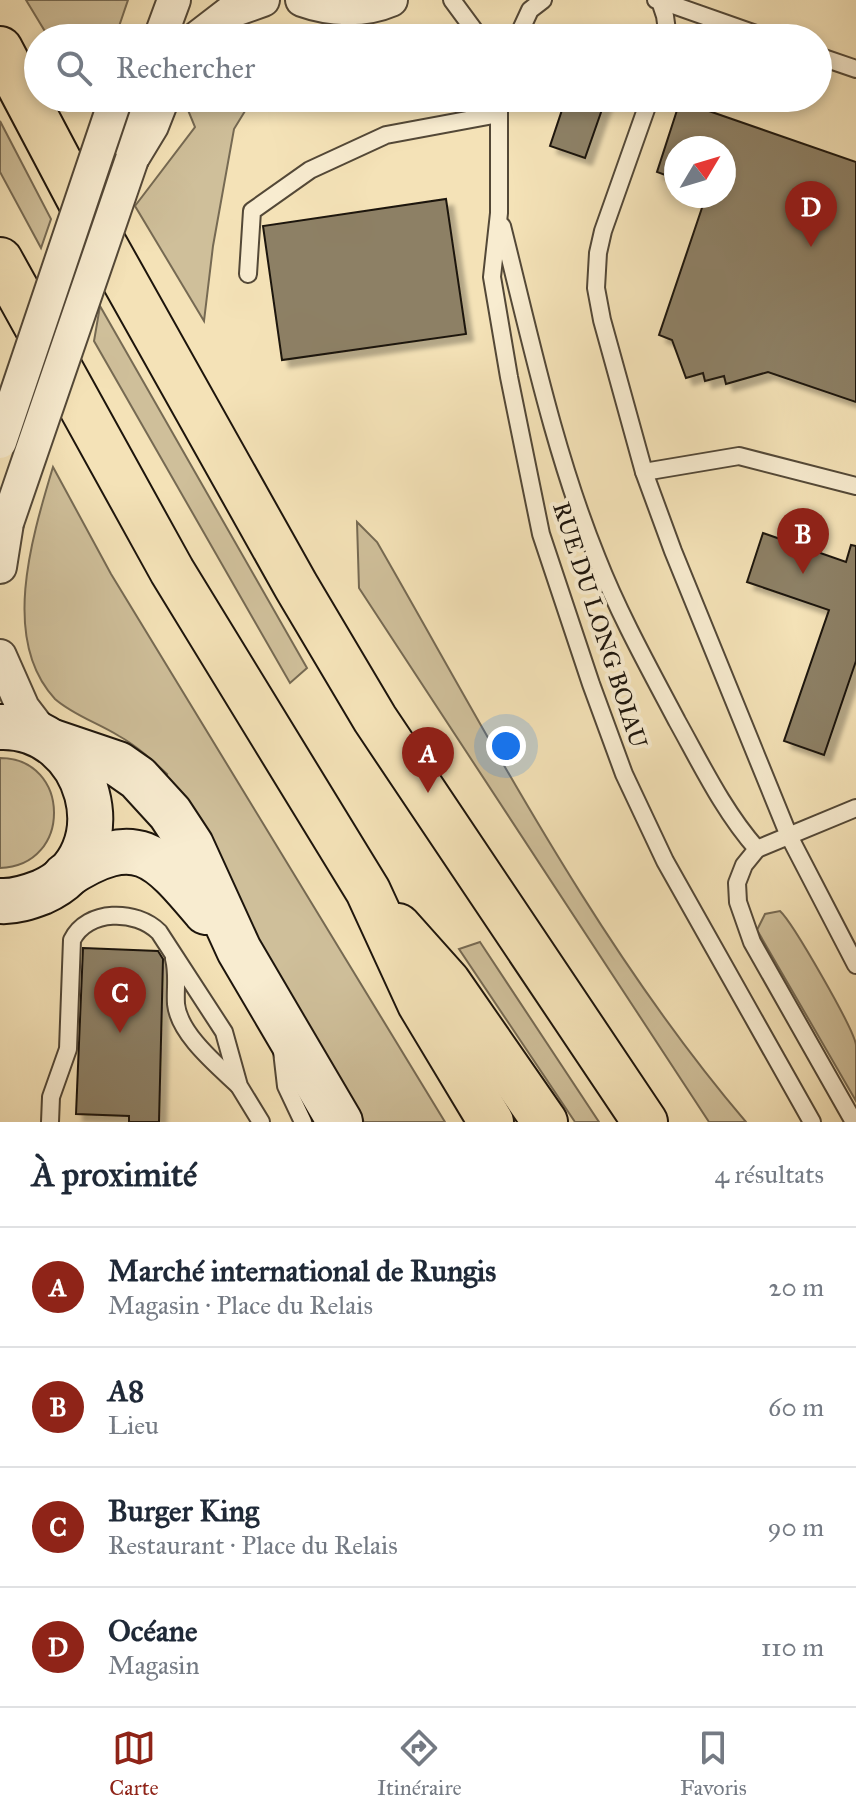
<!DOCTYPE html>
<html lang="fr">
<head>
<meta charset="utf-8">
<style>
  body { margin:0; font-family:"IM FELL Great Primer",serif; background:#f6f6f7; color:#1f2937 }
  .compass { position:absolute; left:664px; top:136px; width:72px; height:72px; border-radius:50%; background:#fff; box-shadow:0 4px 12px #0003; rotate:52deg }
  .you { position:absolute; left:506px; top:746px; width:28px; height:28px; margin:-20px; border:6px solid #fff; border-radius:50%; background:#1a73e8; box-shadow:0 0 0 12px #1a73e833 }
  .badge { display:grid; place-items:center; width:52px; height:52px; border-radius:50%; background:#8f2418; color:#fff; font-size:26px; font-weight:700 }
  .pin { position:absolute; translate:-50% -66px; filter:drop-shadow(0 2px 4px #0008) }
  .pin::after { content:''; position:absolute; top:42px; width:28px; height:24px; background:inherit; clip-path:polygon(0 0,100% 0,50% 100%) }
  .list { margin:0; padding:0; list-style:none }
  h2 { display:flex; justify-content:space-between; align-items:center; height:104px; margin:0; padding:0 32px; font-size:34px }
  h2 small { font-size:26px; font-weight:400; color:#747a83 }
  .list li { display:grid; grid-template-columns:52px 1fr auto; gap:24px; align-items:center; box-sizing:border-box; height:120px; padding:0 32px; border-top:2px solid #e0e1e3 }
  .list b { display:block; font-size:30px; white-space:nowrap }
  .list p { margin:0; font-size:26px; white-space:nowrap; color:#747a83 }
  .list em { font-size:26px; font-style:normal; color:#747a83 }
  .icon { flex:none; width:44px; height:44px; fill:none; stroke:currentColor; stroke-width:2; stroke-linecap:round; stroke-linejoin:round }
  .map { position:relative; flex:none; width:856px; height:1122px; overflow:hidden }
  .search { position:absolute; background:#fff; box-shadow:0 4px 12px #0003; left:24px; right:24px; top:24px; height:88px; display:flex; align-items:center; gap:20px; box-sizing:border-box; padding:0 28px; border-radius:44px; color:#747a83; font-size:30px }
  .sheet { height:584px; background:#fff }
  nav { display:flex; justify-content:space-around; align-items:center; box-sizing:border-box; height:112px; border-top:2px solid #e0e1e3; background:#fff; font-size:22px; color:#747a83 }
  nav a { display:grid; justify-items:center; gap:4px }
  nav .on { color:#8f2418 }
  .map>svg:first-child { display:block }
  .green { fill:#cfbf9a; stroke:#766a53; stroke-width:2 }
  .building { fill:#8d8065; stroke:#1d150c; stroke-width:2; filter:url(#shadow) }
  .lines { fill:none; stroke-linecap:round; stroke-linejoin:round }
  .service-casing { stroke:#534837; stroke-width:20 }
  .minor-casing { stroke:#534837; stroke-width:36 }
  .secondary-casing { stroke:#1d150c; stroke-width:48 }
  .trunk-casing { stroke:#1d150c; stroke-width:48 }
  .service { stroke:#f8ecd0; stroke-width:16 }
  .minor { stroke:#f8ecd0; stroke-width:32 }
  .secondary { stroke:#f8ecd0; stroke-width:44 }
  .trunk { stroke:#f4e2b7; stroke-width:44 }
  .minor-bridge-casing { stroke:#534837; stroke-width:36; stroke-linecap:butt }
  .minor-bridge { stroke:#f8ecd0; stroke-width:32 }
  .labels { text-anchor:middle; stroke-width:8; stroke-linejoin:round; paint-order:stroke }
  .street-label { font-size:24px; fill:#1d150c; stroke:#f8ecd0 }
</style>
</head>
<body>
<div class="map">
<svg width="856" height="1122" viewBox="0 0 856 1122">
  <defs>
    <filter id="shadow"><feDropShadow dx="7" dy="7" stdDeviation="2" flood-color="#0004"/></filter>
  </defs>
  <rect width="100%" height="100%" fill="#f4e2b7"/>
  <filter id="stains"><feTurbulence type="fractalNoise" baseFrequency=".0025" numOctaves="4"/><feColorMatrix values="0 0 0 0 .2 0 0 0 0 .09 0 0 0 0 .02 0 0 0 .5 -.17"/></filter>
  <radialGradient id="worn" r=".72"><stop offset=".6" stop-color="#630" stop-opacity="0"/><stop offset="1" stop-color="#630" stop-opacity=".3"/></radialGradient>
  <g class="green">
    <polygon points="26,0 128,0 115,38 49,38"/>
    <polygon points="183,98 253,98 234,129 213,246 204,321 135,206 195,127"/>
    <polygon points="0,121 51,219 41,248 0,172"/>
    <polygon points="100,306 307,668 290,683 94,341"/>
    <path d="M53,467L111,574L445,1122H364L180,803L161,781L167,774C152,760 137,746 119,736C98,723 73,715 55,699C0,640 32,537 53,467Z"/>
    <path d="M357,522L377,542C491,740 597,947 746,1122H709L359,588Z"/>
    <path d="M0,758C71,758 73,866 0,868Z"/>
    <path d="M780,911C793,923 854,1029 856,1045C856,1062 856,1083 856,1101L757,930L765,914Z"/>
    <polygon points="480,942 599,1122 575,1122 459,949"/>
  </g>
  <g class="building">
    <polygon points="566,98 606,98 585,158 550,146"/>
    <polygon points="680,101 856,162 856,402 768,372 726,384 724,376 705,381 703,373 686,378 672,340 659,335 706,196 724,196 724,148 676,148 676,179 657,172"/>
    <polygon points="446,199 466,334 282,360 263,226"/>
    <polygon points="763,533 846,562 851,545 856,546 856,661 824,755 784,741 829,610 747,582"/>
    <polygon points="83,948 158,951 163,959 159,1122 129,1122 129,1116 76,1114"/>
  </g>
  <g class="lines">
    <defs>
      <g id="service">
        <polyline points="452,0 480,38"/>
        <polyline points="656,0 660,1 665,16 668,38"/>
        <polyline points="659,0 767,38"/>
        <polyline points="517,38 530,10 543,0"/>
        <polyline points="818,56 856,69"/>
        <polyline points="499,98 499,213 492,277 509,377 541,534 591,684 624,774 665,861 812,1122"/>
        <polyline points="650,98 603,231 598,253 596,288 602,320 644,472 673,551 789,836 856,965"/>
        <path d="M502,226C530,337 554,452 597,558C619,614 649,668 677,721C701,764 724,812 757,849"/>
        <polyline points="248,274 252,211 310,170 386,135 499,114"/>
        <polyline points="644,472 739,456 856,486"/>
        <path d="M174,959C178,974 175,989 176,1004C179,1034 217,1065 238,1085"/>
        <polyline points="282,1051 286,1086 303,1122"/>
        <path d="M50,1122L51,1097L68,1049L72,940C87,909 136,909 159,932L224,1032L239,1086L261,1122"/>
        <polyline points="854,1122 752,942 738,902 737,883 744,865 757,849 856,808"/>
      </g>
      <g id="minor">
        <path d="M302,0C330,10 363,12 391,0"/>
        <polyline points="160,38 174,0"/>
        <polyline points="197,38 232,11 263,0"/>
        <polyline points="132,159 152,126 163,98"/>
        <polyline points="132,159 131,114 137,98"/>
        <polyline points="0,567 7,523"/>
        <polyline points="0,656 23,708 46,738"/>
      </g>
      <g id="secondary">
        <path d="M0,727C91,724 127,855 42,892C29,897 15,902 0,901"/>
        <polyline points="53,742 118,764 138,778 170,813 191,845 239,950 340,1122"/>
        <path d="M65,876C137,829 158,855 206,912"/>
      </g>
      <g id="trunk">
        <polyline points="0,49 85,210 296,586 375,719 645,1122"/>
        <polyline points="0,260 172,571 368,891 420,1004 491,1122"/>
        <polyline points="398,926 448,982 545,1122"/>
      </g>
    </defs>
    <use href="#service" class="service-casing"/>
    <use href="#minor" class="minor-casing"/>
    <use href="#secondary" class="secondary-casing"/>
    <use href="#trunk" class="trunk-casing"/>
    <use href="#service" class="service"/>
    <use href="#minor" class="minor"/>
    <use href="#secondary" class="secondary"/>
    <use href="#trunk" class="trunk"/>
    <defs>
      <g id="minor-bridge">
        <polyline points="0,442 116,98"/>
        <polyline points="7,523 132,159"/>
      </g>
    </defs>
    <use href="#minor-bridge" class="minor-bridge-casing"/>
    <use href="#minor-bridge" class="minor-bridge"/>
  </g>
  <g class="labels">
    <g class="street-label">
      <text transform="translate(600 625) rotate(72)" y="8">RUE DU LONG BOIAU</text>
    </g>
  </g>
  <rect width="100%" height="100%" filter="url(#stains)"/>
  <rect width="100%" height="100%" fill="url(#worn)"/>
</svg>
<svg class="compass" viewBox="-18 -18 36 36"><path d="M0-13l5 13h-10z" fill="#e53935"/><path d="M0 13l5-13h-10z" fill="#747a83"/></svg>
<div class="you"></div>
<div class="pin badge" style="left:428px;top:793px">A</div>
<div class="pin badge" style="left:803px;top:574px">B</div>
<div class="pin badge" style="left:120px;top:1033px">C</div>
<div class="pin badge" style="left:811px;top:247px">D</div>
<div class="search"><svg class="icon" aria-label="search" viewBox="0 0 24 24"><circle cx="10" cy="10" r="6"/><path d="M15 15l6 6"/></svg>Rechercher</div>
</div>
<section class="sheet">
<h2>À proximité<small>4 résultats</small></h2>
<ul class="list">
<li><span class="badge">A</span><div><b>Marché international de Rungis</b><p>Magasin · Place du Relais</p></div><em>20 m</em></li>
<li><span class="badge">B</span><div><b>A8</b><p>Lieu</p></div><em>60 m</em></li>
<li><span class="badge">C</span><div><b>Burger King</b><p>Restaurant · Place du Relais</p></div><em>90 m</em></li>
<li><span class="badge">D</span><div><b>Océane</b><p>Magasin</p></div><em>110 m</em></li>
</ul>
</section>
<nav>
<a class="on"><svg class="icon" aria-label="map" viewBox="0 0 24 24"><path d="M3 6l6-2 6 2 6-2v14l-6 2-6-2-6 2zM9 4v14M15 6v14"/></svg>Carte</a>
<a><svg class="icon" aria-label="directions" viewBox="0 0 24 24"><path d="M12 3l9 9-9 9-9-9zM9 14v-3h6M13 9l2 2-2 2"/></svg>Itinéraire</a>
<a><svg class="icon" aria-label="saved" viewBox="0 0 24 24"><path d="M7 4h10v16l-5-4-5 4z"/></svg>Favoris</a>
</nav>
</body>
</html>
